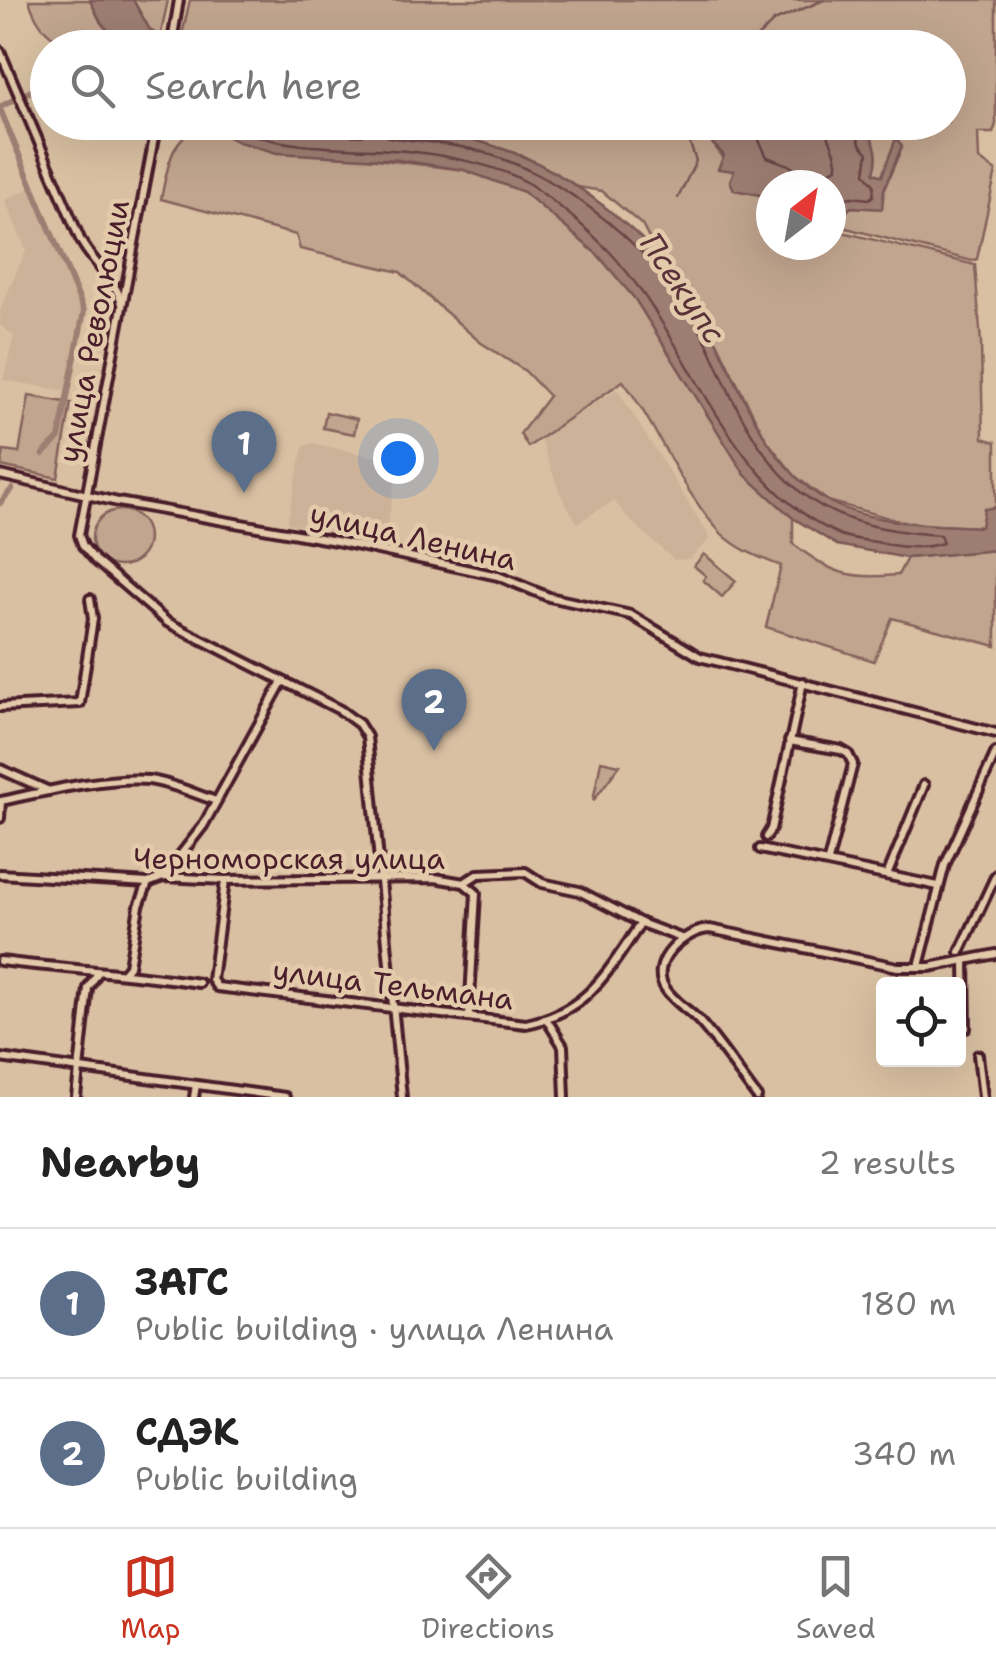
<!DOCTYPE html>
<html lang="en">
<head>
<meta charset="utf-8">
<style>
  body { margin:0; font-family:"Shantell Sans",sans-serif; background:#f6f6f6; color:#222 }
  .controls { position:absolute; right:30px; bottom:30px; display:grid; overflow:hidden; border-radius:10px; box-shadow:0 10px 40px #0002 }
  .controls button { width:90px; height:90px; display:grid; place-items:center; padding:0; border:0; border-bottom:2px solid #e0e0e0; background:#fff; color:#222; font:50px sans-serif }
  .compass { position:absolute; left:756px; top:170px; width:90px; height:90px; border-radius:50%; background:#fff; box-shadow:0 10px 40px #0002; rotate:31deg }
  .you { position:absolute; left:398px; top:458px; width:35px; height:35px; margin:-25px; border:8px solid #fff; border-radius:50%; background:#1a73e8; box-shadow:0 0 0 15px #1a73e833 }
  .badge { display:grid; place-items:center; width:65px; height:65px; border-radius:50%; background:#c8321e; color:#fff; font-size:32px; font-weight:700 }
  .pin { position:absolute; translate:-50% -82px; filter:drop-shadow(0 2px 5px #0008) }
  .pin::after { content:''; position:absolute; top:52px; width:35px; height:30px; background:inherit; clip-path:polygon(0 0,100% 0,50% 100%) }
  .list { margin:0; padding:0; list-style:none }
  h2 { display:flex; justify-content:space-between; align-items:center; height:130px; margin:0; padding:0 40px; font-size:42px }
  h2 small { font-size:32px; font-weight:400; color:#767676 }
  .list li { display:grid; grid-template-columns:65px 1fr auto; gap:30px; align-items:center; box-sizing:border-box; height:150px; padding:0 40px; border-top:2px solid #e0e0e0 }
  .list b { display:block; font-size:38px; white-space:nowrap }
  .list p { margin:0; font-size:32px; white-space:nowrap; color:#767676 }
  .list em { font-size:32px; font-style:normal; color:#767676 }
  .icon { flex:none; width:55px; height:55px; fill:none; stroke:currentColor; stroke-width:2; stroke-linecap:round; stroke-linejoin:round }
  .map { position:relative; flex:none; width:996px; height:1097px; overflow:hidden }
  .search { position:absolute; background:#fff; box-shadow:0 10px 40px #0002; left:30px; right:30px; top:30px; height:110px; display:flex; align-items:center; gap:25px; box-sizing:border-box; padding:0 35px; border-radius:55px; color:#767676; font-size:38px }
  .sheet { height:430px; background:#fff }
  nav { display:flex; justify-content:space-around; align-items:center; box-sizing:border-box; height:140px; border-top:2px solid #e0e0e0; background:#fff; font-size:28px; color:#767676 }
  nav a { display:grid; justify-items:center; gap:5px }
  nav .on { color:#c8321e }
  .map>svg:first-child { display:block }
  .built { fill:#ccb298 }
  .green { fill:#c1a58e; stroke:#86625c; stroke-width:2.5 }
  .water { fill:#9e7e72; stroke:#7c5856; stroke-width:2.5 }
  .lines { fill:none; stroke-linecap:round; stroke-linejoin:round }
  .shore { stroke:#6c4547; stroke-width:2.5 }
  .stream { stroke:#7c5856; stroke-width:2.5 }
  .canal { stroke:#9e7e72; stroke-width:6 }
  .minor-casing { stroke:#4a1f2b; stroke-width:14 }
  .minor { stroke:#e2caaa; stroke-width:6 }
  .labels { text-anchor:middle; stroke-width:9; stroke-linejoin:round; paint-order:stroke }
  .street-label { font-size:30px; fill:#4a1f2b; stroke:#e2caaa }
  .water-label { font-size:32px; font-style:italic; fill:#5b3239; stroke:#e2caaa }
</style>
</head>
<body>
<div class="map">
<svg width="996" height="1097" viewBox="0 0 996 1097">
  <rect width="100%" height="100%" fill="#d9c0a2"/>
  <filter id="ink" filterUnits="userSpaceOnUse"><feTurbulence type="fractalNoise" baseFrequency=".01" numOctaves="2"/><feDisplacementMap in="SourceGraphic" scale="20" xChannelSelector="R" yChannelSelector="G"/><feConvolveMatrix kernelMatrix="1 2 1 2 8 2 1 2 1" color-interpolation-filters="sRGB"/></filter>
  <g filter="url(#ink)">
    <g class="built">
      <polygon points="33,187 81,310 67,391 3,380 14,336 0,325 0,310 26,250 5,200"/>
      <polygon points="617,389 711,539 689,559 674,560 628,518 614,501 577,523 559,491 540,438"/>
      <polygon points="312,443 399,462 384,542 287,523 303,447"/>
    </g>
    <g class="green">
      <path d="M29,0H90L101,23L122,47C77,47 44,51 29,0Z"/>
      <polygon points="133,0 168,0 160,38 150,30"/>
      <polygon points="190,0 996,0 996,124 993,133 978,133 979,159 996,171 977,259 972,261 831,224 831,205 847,211 851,207 881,208 884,189 902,146 883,176 874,173 869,132 859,123 948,122 948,48 179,48"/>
      <path d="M202,123L239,142L465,170L524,192L598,255L635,299L745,475L793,518V544C834,574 846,579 898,575L907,558L996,550V646L892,618L874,661L766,627L781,566C761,558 736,549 720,532C679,488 659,428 623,381L528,447L520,434L549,396L525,371L480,342L400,272L300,249L296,235L161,199C168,166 170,139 202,123Z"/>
      <polygon points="363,123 718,123 712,143 734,171 734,190 771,197 771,245 831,245 831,229 975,265 981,343 983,438 996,442 996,519 982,527 910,524 828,501 796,477 767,441 693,298 658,256 642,225 602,191 572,186 525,157 474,140"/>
      <polygon points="29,396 71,403 58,478 1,466 4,451 19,453"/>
      <polygon points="326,412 357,419 354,434 323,428"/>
      <circle cx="120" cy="538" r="28"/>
      <polygon points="704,554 736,581 722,597 703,580 706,576 694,566"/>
      <polygon points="601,761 620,765 593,801"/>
    </g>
    <g class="water">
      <polygon points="90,0 133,0 150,30 175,47 122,47 101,22"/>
      <path d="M200,123C307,122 421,115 522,156C581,181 660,246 694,300C736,366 755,458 826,500C868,524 935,525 981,527L984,509L996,507V550L907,558L837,545L793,518L745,475L635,299L598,255L524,192L464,170L399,160L277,153L239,142Z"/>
      <path d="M718,123H859C874,137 881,152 874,173L882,176L896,138L902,146L884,189L882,209L851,207L843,213L840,208L832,210L831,185H771V197L734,190L730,181L734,171L718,169L724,155L712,143Z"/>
    </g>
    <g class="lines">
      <g class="shore">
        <path d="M222,122C275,150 334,147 392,150C430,152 500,164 531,185C557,203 585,227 607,249C691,337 722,480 838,534C849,539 864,540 876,542C898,547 920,550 943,543L940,535C828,528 782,497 732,398C717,366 704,332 684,303C635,234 554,170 471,149C444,143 416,141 388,137L381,131L379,122"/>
        <polyline points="251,122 281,131 362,136 367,133 367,122"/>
        <path d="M755,122V132L767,157L789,165L807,181L837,168C839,152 826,139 825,122"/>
        <polyline points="831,200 852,197 869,199 873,196 874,185 865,173 868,153 860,144 853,122"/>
      </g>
      <g class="stream">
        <polyline points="746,48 774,21 824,0"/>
        <polyline points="678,198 696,161 690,144 692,122"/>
      </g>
      <g class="canal">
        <polyline points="25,94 48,83"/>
        <polyline points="0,107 13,100"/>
        <polyline points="0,109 84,311 59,438 43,454"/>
        <polyline points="0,503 12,489"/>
      </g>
      <defs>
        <g id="minor">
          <polyline points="171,48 179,0"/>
          <path d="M0,51L80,239C91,262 117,280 122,304"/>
          <polyline points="157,122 79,535 83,546 96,561 167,622 340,710 359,724 367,737 402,1097"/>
          <polyline points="0,475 118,502 336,541 498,576 549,597 631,615 700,657 996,733"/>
          <polyline points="0,707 80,703 93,619 90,599"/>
          <polyline points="789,741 841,750 848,754 853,764 828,861"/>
          <polyline points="0,769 49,791"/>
          <path d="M0,818L1,801C43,792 107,776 149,780C172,783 195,794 216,801"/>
          <polyline points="766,837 771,829 803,682"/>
          <polyline points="760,849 938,886"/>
          <polyline points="888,873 924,785"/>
          <polyline points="0,874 148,883 163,877 225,880 435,878 464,883 478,874 525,872 542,883 579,891 641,923 681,938"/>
          <polyline points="164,876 203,826 282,682"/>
          <path d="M225,881L212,980L217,987L526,1024C589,1011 607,972 641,923"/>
          <polyline points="464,883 476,893 469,1016"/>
          <polyline points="960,952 996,875"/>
          <polyline points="965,960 966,1028"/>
          <path d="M0,961C67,969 132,973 199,983"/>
          <polyline points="919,966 945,865 996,752"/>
          <polyline points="124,972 129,966 139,906 148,883"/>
          <polyline points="547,1020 563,1046 565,1097"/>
          <polyline points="978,1055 983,1097"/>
          <polyline points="0,1058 285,1097"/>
          <polyline points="76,1097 88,988 97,974"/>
          <polyline points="194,1097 196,1085"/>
          <path d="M757,1097C738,1072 720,1044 699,1021C689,1010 673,1001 665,988C648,962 685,930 710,929L898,967H930L996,954"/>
        </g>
      </defs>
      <use href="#minor" class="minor-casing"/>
      <use href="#minor" class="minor"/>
    </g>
  </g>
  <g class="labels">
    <g class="street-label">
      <text transform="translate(94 331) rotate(-79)" y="10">улица Революции</text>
      <text transform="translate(413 537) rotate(13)" y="10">улица Ленина</text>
      <text x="289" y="869">Черноморская улица</text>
      <text transform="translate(393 985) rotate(7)" y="10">улица Тельмана</text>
    </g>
    <g class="water-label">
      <text transform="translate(683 288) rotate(56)" y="11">Псекупс</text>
    </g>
  </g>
</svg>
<div class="controls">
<button><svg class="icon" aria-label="locate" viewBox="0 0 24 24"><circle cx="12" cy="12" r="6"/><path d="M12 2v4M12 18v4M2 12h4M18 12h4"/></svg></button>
</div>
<svg class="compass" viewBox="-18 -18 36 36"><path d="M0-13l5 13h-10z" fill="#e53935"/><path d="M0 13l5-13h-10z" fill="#767676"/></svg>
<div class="you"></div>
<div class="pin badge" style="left:244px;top:493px;background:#5c6f8a">1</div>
<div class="pin badge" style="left:434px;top:751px;background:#5c6f8a">2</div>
<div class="search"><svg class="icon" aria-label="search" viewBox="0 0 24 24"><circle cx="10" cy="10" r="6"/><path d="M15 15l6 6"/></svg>Search here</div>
</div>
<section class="sheet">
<h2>Nearby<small>2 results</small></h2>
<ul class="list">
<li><span class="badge" style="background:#5c6f8a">1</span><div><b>ЗАГС</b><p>Public building · улица Ленина</p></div><em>180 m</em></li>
<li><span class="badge" style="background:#5c6f8a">2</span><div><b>СДЭК</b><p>Public building</p></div><em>340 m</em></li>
</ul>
</section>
<nav>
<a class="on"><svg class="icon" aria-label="map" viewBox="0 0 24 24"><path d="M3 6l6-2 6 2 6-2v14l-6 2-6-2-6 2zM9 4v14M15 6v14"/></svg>Map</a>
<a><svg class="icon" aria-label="directions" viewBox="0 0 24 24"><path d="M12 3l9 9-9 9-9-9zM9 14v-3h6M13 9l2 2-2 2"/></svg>Directions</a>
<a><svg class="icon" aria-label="saved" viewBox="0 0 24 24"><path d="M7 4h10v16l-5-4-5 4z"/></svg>Saved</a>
</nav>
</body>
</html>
